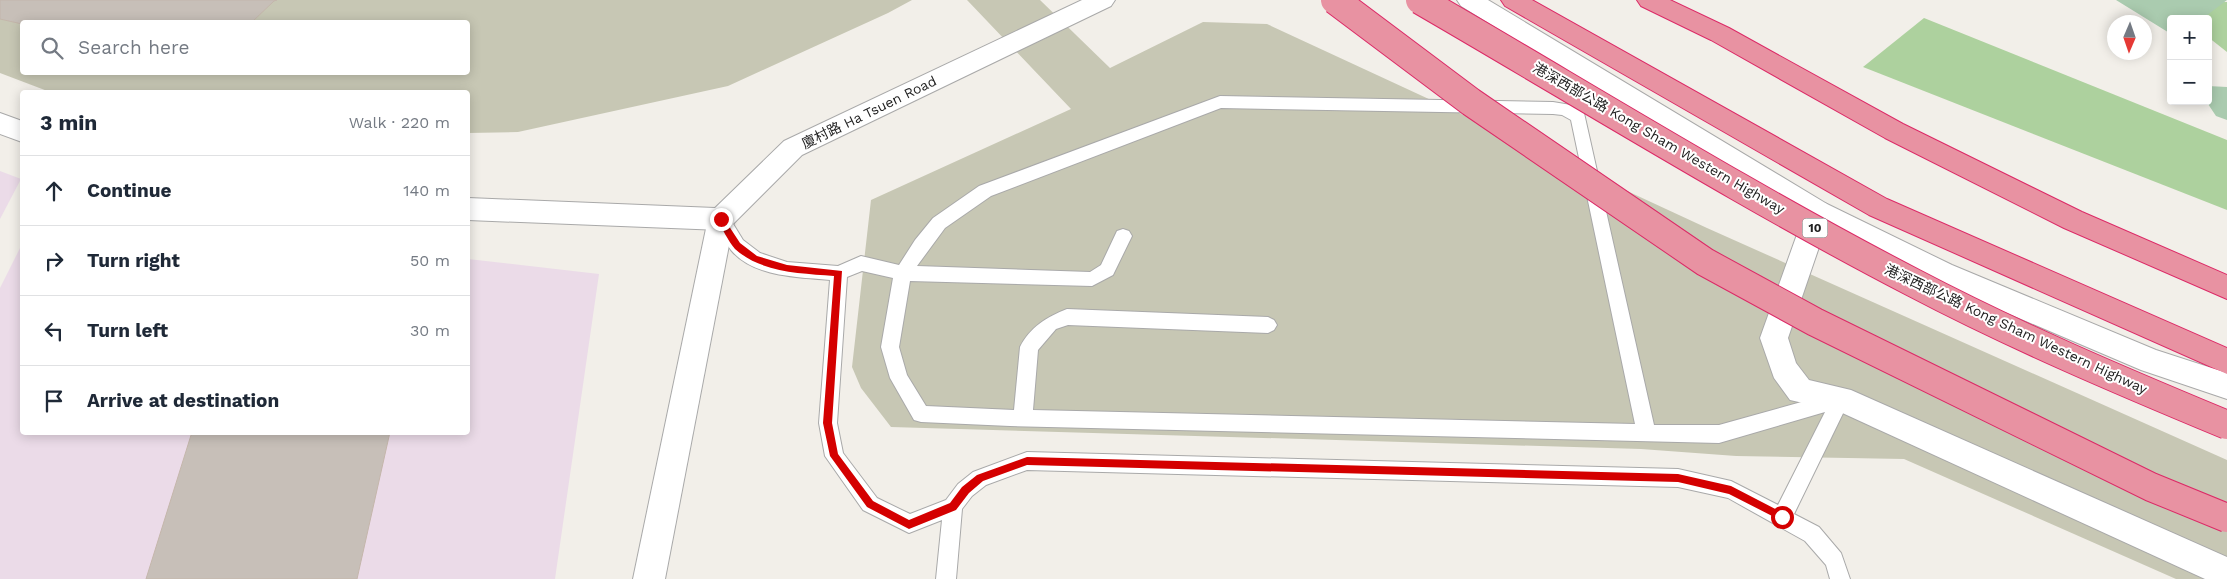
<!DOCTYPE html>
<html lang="en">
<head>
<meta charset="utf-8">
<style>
  body { margin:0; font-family:"Work Sans","Noto Sans SC",sans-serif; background:#f2f2f3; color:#1f2937 }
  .controls { position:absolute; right:15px; top:15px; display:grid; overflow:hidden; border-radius:5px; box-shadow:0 2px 12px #0003 }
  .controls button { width:45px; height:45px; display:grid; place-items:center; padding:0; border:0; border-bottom:1px solid #e0e1e3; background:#fff; color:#1f2937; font:25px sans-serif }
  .compass { position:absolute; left:2107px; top:15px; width:45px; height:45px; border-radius:50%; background:#fff; box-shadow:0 2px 12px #0003; rotate:182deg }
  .stop { position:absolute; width:15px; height:15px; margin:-11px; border:4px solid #d40000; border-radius:50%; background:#fff }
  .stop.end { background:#d40000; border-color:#fff; box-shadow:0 1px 5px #0008 }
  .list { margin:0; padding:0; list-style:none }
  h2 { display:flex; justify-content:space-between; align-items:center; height:65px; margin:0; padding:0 20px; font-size:21px }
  h2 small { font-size:16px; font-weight:400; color:#747a83 }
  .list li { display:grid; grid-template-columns:32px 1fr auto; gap:15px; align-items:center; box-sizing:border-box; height:70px; padding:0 20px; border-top:1px solid #e0e1e3 }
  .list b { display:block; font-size:19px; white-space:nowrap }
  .list em { font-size:16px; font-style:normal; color:#747a83 }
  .icon { flex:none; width:28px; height:28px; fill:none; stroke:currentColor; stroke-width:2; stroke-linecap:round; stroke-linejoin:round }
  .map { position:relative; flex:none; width:2227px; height:579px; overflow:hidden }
  .search { position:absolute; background:#fff; box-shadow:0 2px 12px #0003; left:20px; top:20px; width:450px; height:55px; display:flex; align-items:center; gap:12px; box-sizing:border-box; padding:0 18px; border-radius:5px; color:#747a83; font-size:19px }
  .panel { position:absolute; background:#fff; box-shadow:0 2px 12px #0003; left:20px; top:90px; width:450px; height:345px; border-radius:5px }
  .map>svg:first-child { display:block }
  .industrial { fill:#ebdbe8 }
  .construction { fill:#c7c7b4; fill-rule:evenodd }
  .forest { fill:#add19e }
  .cemetery { fill:#aacbaf }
  .building { fill:#c7bfb8; stroke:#c4b6ab }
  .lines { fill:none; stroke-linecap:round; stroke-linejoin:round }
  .service-casing { stroke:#a9a9a9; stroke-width:2 }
  .minor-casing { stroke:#a9a9a9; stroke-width:2 }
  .tertiary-casing { stroke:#a9a9a9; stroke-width:2 }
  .motorway-casing { stroke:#dc2a67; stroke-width:2 }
  .service { fill:#fff; fill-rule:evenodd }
  .minor { fill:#fff; fill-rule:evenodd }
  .tertiary { fill:#fff; fill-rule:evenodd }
  .motorway { fill:#e892a2; fill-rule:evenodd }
  .motorway-bridge-casing { stroke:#dc2a67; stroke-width:30; stroke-linecap:butt }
  .motorway-bridge { stroke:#e892a2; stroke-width:28 }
  .route { fill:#d40000 }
  .labels { text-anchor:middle; stroke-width:4; stroke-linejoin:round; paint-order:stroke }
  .shield { fill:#fff; stroke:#646464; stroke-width:1 }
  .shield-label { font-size:12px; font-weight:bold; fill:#222 }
  .street-label { font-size:14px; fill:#222; stroke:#fff }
</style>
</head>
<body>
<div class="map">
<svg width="2227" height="579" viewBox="0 0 2227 579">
  <rect width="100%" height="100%" fill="#f2efe9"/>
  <g class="industrial">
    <polygon points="0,171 21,179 0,219"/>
    <polygon points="22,244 22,432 468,432 468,259 599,274 555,579 0,579 0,288"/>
  </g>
  <g class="construction">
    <path d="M0,0H912L888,13L728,86L518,132L468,133V92H50L0,73ZM22,22H468V72H22Z"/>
    <polygon points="967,0 1040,0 1110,68 1203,22 1267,24 1707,228 2227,460 2227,579 2176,579 1904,459 1736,456 1641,449 891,427 861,388 852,367 871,200 1071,109"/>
  </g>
  <g class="forest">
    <polygon points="2227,2 2227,52 2208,37 2208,19 2185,19 2166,3"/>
    <polygon points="1924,18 2227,140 2227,210 1863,67"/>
  </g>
  <g class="cemetery">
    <polygon points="2116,0 2227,0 2202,19 2171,19 2171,34"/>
    <polygon points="2208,86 2227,87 2227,120 2216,116 2206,101 2208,101"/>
  </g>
  <g class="building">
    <polygon points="0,0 277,0 274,1 252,22 22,24 0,19"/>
    <polygon points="192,432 390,432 357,579 146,579"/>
  </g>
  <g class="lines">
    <defs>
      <path id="service" d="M1220,96L1553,102L1571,105L1584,113L1654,425H1719L1841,391L1848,393L1850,399L1794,514L1819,527L1841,553L1850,579H1830L1826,565L1805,541L1728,498L1678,487L1027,470L986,485L972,496L962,509L956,579H936L942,520L909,533L863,510L825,456L819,423L830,280C798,277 753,277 731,250C724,241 718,229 713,219L715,214L721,212L727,214L743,240L760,253L787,262L838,266L861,256L899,265L915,240L933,218L979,186ZM1221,108L1553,114L1562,115L1571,120L1635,424L1033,410L1038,350L1056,329L1068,325L1268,333L1274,330L1277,325L1274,320L1268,317L1067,309C1047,317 1030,327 1020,347L1014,410L926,406L907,375L899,347L910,281L1092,286L1113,275L1132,236L1129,231L1123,229L1117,231L1101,265L1090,272L917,266L945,228L991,196ZM862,271L893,278L881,347L890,378L914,420L921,422L1010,426L1719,443L1825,412L1778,505L1731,481L1678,469L1027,452L973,472L958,484L946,500L910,514L877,498L843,453L837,423L847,277Z"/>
      <g id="minor">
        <polygon points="1818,201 1827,204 1831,212 1788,338 1796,363 1809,380 1851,390 2227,557 2227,579 2205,579 1838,411 1790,400 1774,378 1760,338 1805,212 1809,204"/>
        <polygon points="721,208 730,211 734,219 665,579 633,579 708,219 712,211"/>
      </g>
      <g id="tertiary">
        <polygon points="1082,0 1115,0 1111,6 802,155 730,227 721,230 468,220 468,198 715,208 784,141"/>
        <polygon points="1457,0 1488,0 1827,204 1952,265 2156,350 2227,373 2227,399 2141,370 1932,281 1809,220 1461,6"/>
        <polygon points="0,113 22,121 22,142 0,134"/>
      </g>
      <g id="motorway">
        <polygon points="1501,0 1532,0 1887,199 2227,348 2227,374 1869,215 1505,6"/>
        <polygon points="1637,0 1670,0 1729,28 1903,124 2082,212 2227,275 2227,299 2064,228 1885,138 1711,40 1641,6"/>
      </g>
    </defs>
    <use href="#service" class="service-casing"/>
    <use href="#minor" class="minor-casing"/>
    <use href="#tertiary" class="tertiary-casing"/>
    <use href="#motorway" class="motorway-casing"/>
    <use href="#service" class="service"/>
    <use href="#minor" class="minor"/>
    <use href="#tertiary" class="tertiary"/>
    <use href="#motorway" class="motorway"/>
    <defs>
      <g id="motorway-bridge">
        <polyline points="1335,0 1471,102 1705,262 1815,322 2151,487 2227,518"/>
        <path d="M1420,0C1584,95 1746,196 1914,283C2015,336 2121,381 2227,425"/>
      </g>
    </defs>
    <use href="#motorway-bridge" class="motorway-bridge-casing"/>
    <use href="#motorway-bridge" class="motorway-bridge"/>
  </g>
  <path class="route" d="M721,216L723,217L740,243L757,256L787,265L842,271L832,423L838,454L873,501L909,520L950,503L962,487L977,475L1027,457L1678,474L1731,486L1785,514L1787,517L1782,521L1729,494L1678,482L1027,465L983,481L969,493L956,510L909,529L867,507L830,456L823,423L834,276C800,273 762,273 735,249C728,241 722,228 717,219Z"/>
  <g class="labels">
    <rect class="shield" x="1802.5" y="218.5" width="25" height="19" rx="4"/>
    <g class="shield-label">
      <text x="1815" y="232">10</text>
    </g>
    <g class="street-label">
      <text transform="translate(869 112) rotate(-26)" y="5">廈村路 Ha Tsuen Road</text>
      <text transform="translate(1659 138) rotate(30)" y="5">港深西部公路 Kong Sham Western Highway</text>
      <text transform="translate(2016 329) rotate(25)" y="5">港深西部公路 Kong Sham Western Highway</text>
    </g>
  </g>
</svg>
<div class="controls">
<button>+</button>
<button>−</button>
</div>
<svg class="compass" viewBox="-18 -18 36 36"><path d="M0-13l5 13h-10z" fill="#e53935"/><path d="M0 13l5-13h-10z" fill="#747a83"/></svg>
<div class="stop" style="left:1782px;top:517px"></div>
<div class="stop end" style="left:721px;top:219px"></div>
<div class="search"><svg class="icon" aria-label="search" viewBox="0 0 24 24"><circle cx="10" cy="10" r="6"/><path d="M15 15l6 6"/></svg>Search here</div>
<section class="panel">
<h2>3 min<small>Walk · 220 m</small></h2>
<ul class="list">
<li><svg class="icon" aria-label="ahead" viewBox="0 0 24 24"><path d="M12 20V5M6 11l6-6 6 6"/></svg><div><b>Continue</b></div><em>140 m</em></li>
<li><svg class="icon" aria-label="right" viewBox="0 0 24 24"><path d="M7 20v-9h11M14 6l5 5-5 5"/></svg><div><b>Turn right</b></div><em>50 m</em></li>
<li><svg class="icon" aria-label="left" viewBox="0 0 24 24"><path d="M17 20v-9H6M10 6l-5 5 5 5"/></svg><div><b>Turn left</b></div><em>30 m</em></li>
<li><svg class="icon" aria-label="arrive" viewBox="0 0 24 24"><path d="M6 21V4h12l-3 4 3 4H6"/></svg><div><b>Arrive at destination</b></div></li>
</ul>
</section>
</div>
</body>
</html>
